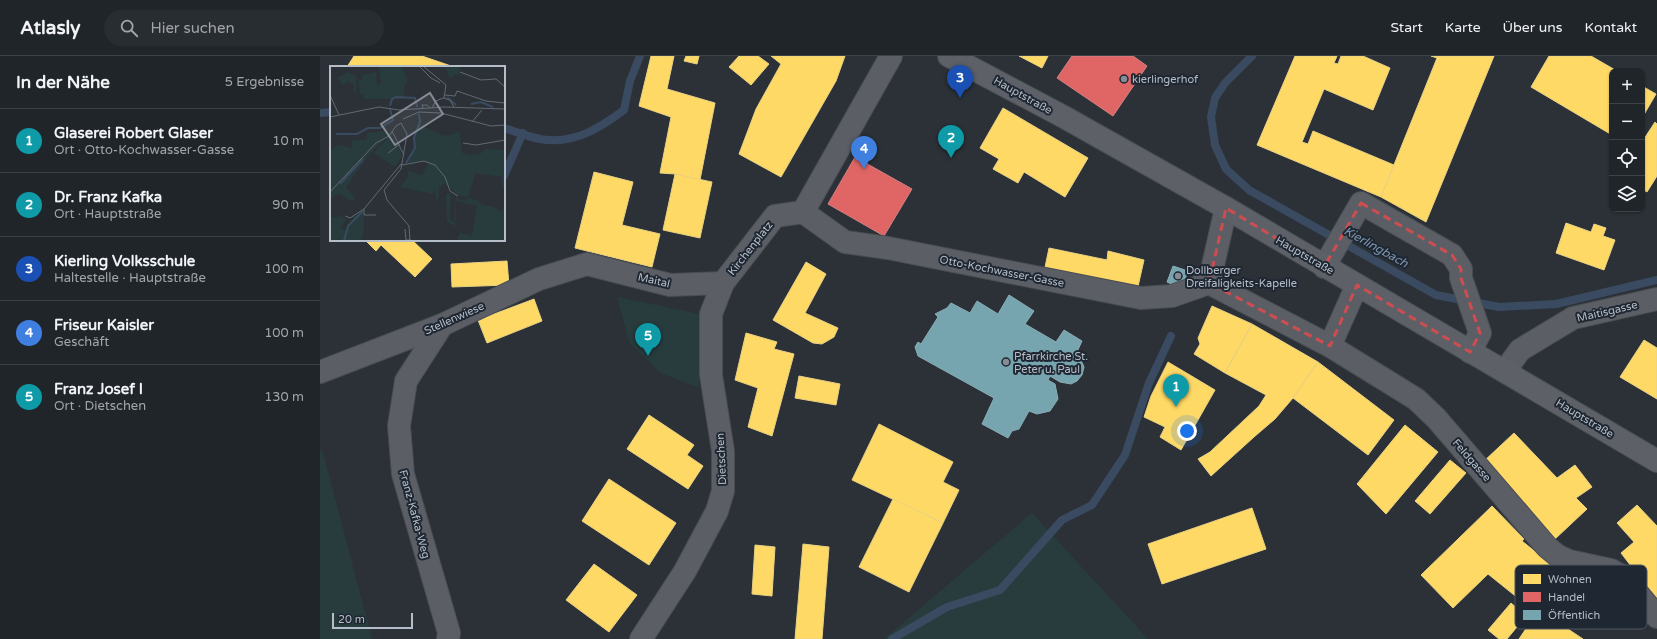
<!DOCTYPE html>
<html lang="de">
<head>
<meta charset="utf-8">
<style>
  body { margin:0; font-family:"Varela Round",sans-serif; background:#282d31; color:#f1f3f6 }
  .controls { position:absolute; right:12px; top:12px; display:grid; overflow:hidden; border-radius:8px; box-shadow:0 1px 3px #0004 }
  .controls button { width:36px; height:36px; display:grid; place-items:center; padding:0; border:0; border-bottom:1px solid #3d4246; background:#202529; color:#f1f3f6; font:20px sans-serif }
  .scale { position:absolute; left:12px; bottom:10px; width:81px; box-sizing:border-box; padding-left:4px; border:2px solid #b5bdc8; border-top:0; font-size:11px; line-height:14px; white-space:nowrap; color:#b5bdc8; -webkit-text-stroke:3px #1e2732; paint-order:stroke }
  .you { position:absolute; left:867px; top:375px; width:14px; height:14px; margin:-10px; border:3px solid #fff; border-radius:50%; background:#1a73e8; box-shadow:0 0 0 6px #1a73e833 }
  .badge { display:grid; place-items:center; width:26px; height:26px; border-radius:50%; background:#858c95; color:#fff; font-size:13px; font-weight:700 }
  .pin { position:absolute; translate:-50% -33px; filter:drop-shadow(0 1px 2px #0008) }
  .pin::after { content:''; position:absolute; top:21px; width:14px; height:12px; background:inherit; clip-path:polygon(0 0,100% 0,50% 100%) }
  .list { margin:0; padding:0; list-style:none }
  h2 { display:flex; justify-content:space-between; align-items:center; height:52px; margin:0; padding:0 16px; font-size:17px }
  h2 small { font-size:13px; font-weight:400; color:#a2a5a8 }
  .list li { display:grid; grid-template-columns:26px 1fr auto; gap:12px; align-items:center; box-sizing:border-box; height:64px; padding:0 16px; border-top:1px solid #3d4246 }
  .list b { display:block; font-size:15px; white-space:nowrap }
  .list p { margin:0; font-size:13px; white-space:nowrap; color:#a2a5a8 }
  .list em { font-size:13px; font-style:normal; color:#a2a5a8 }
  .icon { flex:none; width:22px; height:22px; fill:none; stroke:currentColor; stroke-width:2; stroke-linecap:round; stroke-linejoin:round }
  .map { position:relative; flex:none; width:1337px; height:583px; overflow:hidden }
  header { display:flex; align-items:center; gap:24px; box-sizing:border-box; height:56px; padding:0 20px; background:#202529; border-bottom:1px solid #3d4246 }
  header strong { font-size:19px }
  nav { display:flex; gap:22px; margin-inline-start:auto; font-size:14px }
  .search { width:280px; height:36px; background:#282d31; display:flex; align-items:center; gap:10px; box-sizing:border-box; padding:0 14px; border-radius:22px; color:#a2a5a8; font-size:15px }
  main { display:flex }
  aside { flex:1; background:#202529 }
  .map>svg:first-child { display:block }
  .green { fill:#283c3e }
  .homes { fill:#ffd966; stroke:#e9d183 }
  .shops { fill:#e06666; stroke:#d38083 }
  .public { fill:#76a5af; stroke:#89acb6 }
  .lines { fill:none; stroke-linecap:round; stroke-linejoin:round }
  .stream { stroke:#3a4b61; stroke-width:8 }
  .minor-casing { stroke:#484d52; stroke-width:24 }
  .major-casing { stroke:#484d54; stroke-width:24 }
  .minor { stroke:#5b5f65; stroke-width:22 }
  .major { stroke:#5d6167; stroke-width:22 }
  .marked { fill:none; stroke:#ce4d50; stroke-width:3; stroke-dasharray:8 5; stroke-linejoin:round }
  .poi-dot { fill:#858c95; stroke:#1e2732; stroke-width:1.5 }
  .labels { text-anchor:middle; stroke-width:4; stroke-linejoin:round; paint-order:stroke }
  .poi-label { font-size:11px; fill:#b5bdc8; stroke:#1e2732; text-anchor:start }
  .street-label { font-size:11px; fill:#b5bdc8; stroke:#1e2732 }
  .water-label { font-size:12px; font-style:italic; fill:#7e94ae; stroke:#1e2732 }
  .inset-river { fill:none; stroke:#3a4b61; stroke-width:2 }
  .inset-road { fill:none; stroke:#626971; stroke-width:1 }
  .view { fill:#858c95; fill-opacity:0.15; stroke:#858c95; stroke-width:2 }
  .inset-edge { fill:none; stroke:#b5bdc8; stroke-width:2 }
  .key { fill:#1e2732; stroke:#4b545f; stroke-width:1 }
  .key-label { font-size:11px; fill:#b5bdc8 }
</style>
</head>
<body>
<header>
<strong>Atlasly</strong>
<div class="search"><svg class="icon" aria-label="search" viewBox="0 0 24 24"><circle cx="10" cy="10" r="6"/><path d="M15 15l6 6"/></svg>Hier suchen</div>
<nav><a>Start</a><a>Karte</a><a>Über uns</a><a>Kontakt</a></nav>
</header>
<main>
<aside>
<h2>In der Nähe<small>5 Ergebnisse</small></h2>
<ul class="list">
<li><span class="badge" style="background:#0f9aa8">1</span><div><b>Glaserei Robert Glaser</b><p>Ort · Otto-Kochwasser-Gasse</p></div><em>10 m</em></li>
<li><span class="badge" style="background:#0f9aa8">2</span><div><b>Dr. Franz Kafka</b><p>Ort · Hauptstraße</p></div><em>90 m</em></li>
<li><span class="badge" style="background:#1a4fb4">3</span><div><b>Kierling Volksschule</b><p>Haltestelle · Hauptstraße</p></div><em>100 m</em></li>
<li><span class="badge" style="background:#3f7fe0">4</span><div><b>Friseur Kaisler</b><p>Geschäft</p></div><em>100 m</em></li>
<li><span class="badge" style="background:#0f9aa8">5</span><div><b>Franz Josef I</b><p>Ort · Dietschen</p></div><em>130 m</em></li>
</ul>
</aside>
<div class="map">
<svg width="1337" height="583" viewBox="0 0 1337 583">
  <rect width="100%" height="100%" fill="#2b3137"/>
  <g class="green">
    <polygon points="297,241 380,258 379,332 341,317 310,288"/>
    <polygon points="0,393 3,397 52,583 0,583"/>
    <polygon points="712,457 828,583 564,583"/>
  </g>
  <g class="homes">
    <polygon points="34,0 102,0 134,11 27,11"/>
    <polygon points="331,0 354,0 347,33 395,47 380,124 355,118 340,117 351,61 319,50"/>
    <polygon points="366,0 379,0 377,8 364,5"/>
    <polygon points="419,0 438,0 449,8 431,29 409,11"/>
    <polygon points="451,0 525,0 516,25 461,121 419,98 436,53 461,8"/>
    <polygon points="699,0 728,0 722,12"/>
    <polygon points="975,0 1017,0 1014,7 1018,8 1021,0 1043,0 1070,12 1053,54 1004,33 982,86 988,88 993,75 1074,109 1061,141 937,89"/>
    <polygon points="1111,0 1174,0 1106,166 1061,141 1117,2"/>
    <polygon points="1229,0 1271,0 1297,15 1292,15 1292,79 1211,31"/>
    <polygon points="1322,30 1336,38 1322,62"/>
    <polygon points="683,52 768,102 745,141 704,116 698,127 673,113 679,103 660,92"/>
    <polygon points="1335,66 1337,68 1337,120 1327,136 1322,133 1322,86"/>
    <polygon points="274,116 313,126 302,169 340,178 332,211 255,192"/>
    <polygon points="355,118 392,126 380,182 343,174"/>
    <polygon points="1246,167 1271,176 1274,168 1286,172 1283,180 1295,184 1284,214 1236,197"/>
    <polygon points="45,184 92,184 112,203 95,221 61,189 56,195"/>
    <polygon points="729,192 787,204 788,195 824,204 817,235 724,216"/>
    <polygon points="187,205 189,229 132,231 131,208"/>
    <polygon points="486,206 506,218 485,257 518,272 514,281 502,288 493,287 453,264"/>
    <polygon points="214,243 222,265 167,287 158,264"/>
    <polygon points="892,250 932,268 905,317 874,298 880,288 878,282"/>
    <polygon points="932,268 998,306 973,342 955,363 934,381 891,420 878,403 890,396 939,350 946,339 905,317"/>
    <polygon points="426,277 457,286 454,293 474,298 452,380 428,371 438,332 415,324"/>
    <polygon points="1324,284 1337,292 1337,343 1300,321"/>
    <polygon points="848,306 895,334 861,394 840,381 845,371 824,361 831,340"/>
    <polygon points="998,306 1074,364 1048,399 973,342"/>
    <polygon points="479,320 520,328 516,349 475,342"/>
    <polygon points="329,359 374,389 367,399 383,410 368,433 307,393"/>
    <polygon points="559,368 633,406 623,426 639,434 623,467 532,424"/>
    <polygon points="1085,369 1118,396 1066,458 1037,428"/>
    <polygon points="1194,377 1237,422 1255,409 1272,431 1256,442 1267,453 1235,483 1163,406"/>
    <polygon points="1130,404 1146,417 1110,458 1095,445"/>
    <polygon points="289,423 356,467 329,509 262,465"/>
    <polygon points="573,443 623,467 589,536 539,511"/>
    <polygon points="1317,449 1337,470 1337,544 1301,497 1314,486 1297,467"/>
    <polygon points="1172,450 1204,483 1202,485 1238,514 1209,551 1168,518 1133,552 1101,519"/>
    <polygon points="932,452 946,493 842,528 828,488"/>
    <polygon points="483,488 509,491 502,583 475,583"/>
    <polygon points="435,489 455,491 452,540 432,538"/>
    <polygon points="274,508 317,539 289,576 246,544"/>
    <polygon points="1244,516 1270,534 1245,571 1263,583 1199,583"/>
    <polygon points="1191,547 1206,560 1187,583 1179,583 1168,574"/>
  </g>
  <g class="shops">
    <polygon points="752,0 813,0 827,10 793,60 737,22"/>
    <polygon points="535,101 592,133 564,180 508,148"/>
  </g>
  <g class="public">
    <polygon points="853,210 868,215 863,229 858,231 847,226"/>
    <polygon points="689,239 714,255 705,268 736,286 744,274 762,285 756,298 760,302 764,311 762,319 757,325 751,328 740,326 730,320 728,324 735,328 738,343 730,355 717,358 709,355 699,373 692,375 688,382 662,368 674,342 598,300 595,291 598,286 601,288 618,261 615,258 627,252 631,247 650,257 657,245 678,258"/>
  </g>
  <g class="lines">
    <g class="stream">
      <polyline points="932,0 905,27 895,42 891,61 895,89 906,113 929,134 1116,239 1179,251 1236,248 1337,224"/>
      <polyline points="0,57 11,56"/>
      <path d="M184,72C197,76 215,84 229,84C258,86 281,71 304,54L310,25L320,0"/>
      <polyline points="184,120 203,77"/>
      <polyline points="572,583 627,551 680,534 742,464 772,449 805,399 829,327 851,280"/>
    </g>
    <defs>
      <g id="minor">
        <polyline points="483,156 525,186 568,192 821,242 852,240 889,227"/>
        <polyline points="483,156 571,0"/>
        <polyline points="1004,211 1041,147 1132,199 1141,213 1141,222 1160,277 1150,296"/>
        <polyline points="889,227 1010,290 1096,343 1116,362 1227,491 1238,500 1249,505 1291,514 1305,522 1337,561"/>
        <polyline points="889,227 906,152"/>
        <polyline points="122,269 86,325 79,370 83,418 129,577 128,583"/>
        <polyline points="1010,290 1037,229"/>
        <polyline points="1185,315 1200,294 1253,262 1337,243"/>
        <polyline points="0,316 122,269 219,223 267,208 350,229 403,227"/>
        <polyline points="321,583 365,515 397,455 403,435 403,395 391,319 391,258 403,227 455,160 483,156"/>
      </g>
      <polyline id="major" points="629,0 744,61 906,152 1337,405"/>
    </defs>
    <use href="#minor" class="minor-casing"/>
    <use href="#major" class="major-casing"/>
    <use href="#minor" class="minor"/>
    <use href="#major" class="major"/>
  </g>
  <path class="marked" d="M1041,147L1132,199L1141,213V222L1160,277L1150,296L1037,229L1010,290L889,227L906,152L1004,211Z"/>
  <g class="poi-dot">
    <circle cx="804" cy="23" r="4"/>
    <circle cx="858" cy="220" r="4"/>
    <circle cx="686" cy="306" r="4"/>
  </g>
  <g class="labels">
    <g class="poi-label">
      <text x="812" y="27">kierlingerhof</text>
      <text x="866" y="218">Dollberger<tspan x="866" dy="13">Dreifaligkeits-Kapelle</tspan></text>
      <text x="694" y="304">Pfarrkirche St.<tspan x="694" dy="13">Peter u. Paul</tspan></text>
    </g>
    <g class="street-label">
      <text transform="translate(703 39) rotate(29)" y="4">Hauptstraße</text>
      <text transform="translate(430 192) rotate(-52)" y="4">Kirchenplatz</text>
      <text transform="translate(985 199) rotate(30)" y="4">Hauptstraße</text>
      <text transform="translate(682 215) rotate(11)" y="4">Otto-Kochwasser-Gasse</text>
      <text transform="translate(334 224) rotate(13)" y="4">Maital</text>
      <text transform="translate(1287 255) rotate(-13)" y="4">Maitisgasse</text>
      <text transform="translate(134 262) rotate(-24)" y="4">Stellenwiese</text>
      <text transform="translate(1265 362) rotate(31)" y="4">Hauptstraße</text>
      <text transform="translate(401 403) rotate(-93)" y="4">Dietschen</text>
      <text transform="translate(1152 404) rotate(49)" y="4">Feldgasse</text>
      <text transform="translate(95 458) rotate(75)" y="4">Franz-Kafka-Weg</text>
    </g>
    <g class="water-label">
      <text transform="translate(1056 191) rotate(29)" y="4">Kierlingbach</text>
    </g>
  </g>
  <g transform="translate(10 10)">
    <rect width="175" height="175" fill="#2b3137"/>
    <path d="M49,0H71L78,14L74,20V33H34L33,28L23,26L24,18L18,15L13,19L7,12L18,6L26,10V27L30,26L28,14H32V9L46,6L47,19L51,18ZM111,0H130L129,9L124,8L123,12L118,10V5ZM88,58L114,70L126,67V65L130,67L132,87L141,89L150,88L155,83L175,84V124L171,118L173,111L146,107L137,132L146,134L154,139L164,141L172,146L175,136V175H130L127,172L130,168L129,162L131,167L142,170L147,140L126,135L125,161L117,155L116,128L121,127L119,153L124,156L126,130L128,133L136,135L137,131L128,129L115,117L109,121L108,137L104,124L103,128L70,121L78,111V105L92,109L98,98L94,94L77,97L85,80L83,71ZM53,65L58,71L41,86L16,121L25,132L21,135L9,127L0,134V84L8,79L22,82V75L37,73V67ZM58,72L70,81L72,90L65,101L44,87ZM33,145L34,163L31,175H0V152L12,150L16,154L10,161L15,164L23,152Z" fill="#283c3e"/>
    <path class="inset-river" d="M117,31L126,39M141,38L151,36L163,41M60,40L62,33L66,31L85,32L87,41M6,68H27L38,62H50L63,54L60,43M76,97L85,82L84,72L90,56L89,48M10,118L33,93M14,175L18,160L33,145"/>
    <path class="inset-road" d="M89,0L101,12L110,17M93,0L116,19L114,32M130,6L151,14L166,13L175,21M0,29L9,49M115,29L125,30L127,25L156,35L175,37M93,42L92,39H97L100,42M102,42L106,35L113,32L120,34L124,41M89,46L111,47L161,60L175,59M0,51L49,41L69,44L114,41L175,43M73,53L89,46M142,56L152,44M62,65L74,89M133,77L146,79L175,74M58,87L70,78M72,97L71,103L54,124L57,134L79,160L80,175M72,99L94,95L105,99L115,111L120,125L128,130M0,126L46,77L59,70L66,60L71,57M46,149H34V143L72,97L77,68L71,57M15,150L20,152L34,143M75,163L76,174H81"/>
    <path class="view" d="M100,27L113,48L65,79L51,58Z"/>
    <rect width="175" height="175" class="inset-edge"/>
  </g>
  <rect x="1195" y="509" width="132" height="64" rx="6" class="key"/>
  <rect x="1203" y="518" width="18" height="10" fill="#ffd966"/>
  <rect x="1203" y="536" width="18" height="10" fill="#e06666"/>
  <rect x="1203" y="554" width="18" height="10" fill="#76a5af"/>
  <g class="key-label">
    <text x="1228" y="527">Wohnen</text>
    <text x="1228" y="545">Handel</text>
    <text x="1228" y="563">Öffentlich</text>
  </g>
</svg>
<div class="controls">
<button>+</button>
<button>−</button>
<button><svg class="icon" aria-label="locate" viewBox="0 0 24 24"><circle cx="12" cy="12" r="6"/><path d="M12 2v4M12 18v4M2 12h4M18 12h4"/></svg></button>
<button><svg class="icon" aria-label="layers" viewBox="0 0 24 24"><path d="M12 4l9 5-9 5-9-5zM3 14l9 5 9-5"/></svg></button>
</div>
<div class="scale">20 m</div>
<div class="you"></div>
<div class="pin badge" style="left:856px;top:351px;background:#0f9aa8">1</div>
<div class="pin badge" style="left:631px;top:102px;background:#0f9aa8">2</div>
<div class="pin badge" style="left:640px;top:42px;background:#1a4fb4">3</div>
<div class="pin badge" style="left:544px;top:113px;background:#3f7fe0">4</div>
<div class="pin badge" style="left:328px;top:300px;background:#0f9aa8">5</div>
</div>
</main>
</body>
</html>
